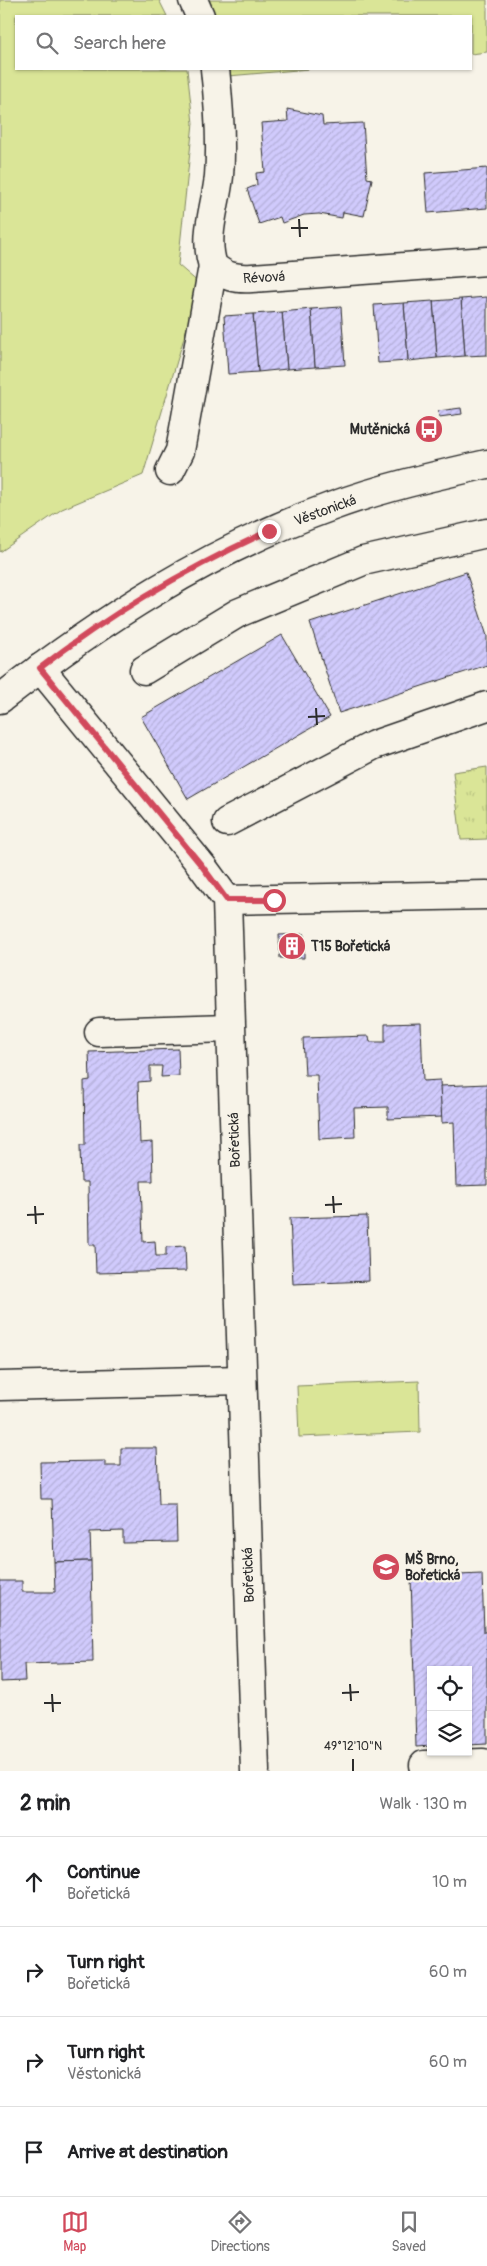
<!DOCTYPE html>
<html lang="en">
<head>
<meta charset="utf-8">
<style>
  body { margin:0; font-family:Pangolin,sans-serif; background:#f2f2f2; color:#202124 }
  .controls { position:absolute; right:15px; bottom:15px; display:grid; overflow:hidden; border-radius:0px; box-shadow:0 1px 4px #0004 }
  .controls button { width:45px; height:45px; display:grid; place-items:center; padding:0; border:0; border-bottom:1px solid #e0e0e0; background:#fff; color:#202124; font:25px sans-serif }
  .stop { position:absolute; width:15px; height:15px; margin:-11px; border:4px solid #d1495b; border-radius:50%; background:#fff }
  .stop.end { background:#d1495b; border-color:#fff; box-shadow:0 1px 5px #0008 }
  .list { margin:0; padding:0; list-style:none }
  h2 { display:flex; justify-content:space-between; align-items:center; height:65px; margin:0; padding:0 20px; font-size:21px }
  h2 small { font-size:16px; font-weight:400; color:#757577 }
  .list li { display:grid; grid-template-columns:32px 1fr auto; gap:15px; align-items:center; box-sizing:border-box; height:90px; padding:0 20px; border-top:1px solid #e0e0e0 }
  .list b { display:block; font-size:19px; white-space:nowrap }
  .list p { margin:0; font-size:16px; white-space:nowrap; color:#757577 }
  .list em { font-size:16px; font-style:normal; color:#757577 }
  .icon { flex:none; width:28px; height:28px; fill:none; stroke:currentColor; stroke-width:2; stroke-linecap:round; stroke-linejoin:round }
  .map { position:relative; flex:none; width:487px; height:1771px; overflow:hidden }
  .search { position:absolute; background:#fff; box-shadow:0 1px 4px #0004; left:15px; right:15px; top:15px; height:55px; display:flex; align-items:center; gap:12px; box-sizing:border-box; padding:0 18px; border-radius:0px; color:#757577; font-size:19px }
  .sheet { height:425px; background:#fff }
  nav { display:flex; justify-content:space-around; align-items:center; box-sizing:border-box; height:70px; border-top:1px solid #e0e0e0; background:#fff; font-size:14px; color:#757577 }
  nav a { display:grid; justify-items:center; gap:2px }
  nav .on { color:#d1495b }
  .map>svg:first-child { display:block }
  .grass { fill:url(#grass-tufts); stroke:#828861 }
  .garden { fill:#dae597; stroke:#828861 }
  .building { fill:url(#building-hatch); stroke:#2b2b2b }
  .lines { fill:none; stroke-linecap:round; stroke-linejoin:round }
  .minor-casing { stroke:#2b2b2b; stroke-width:31 }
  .minor { stroke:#f7f3e8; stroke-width:28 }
  .route { stroke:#d1495b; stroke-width:6 }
  .ticks { fill:none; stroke:#2b2b2b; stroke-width:2 }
  .labels { text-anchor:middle; stroke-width:4.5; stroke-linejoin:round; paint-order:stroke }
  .street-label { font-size:14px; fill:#2b2b2b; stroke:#f7f3e8 }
  .poi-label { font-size:14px; font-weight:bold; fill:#2b2b2b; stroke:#f7f3e8; text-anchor:start }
  .ticks-label { font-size:12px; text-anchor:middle; fill:#2b2b2b; stroke:#f7f3e8; stroke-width:4.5; stroke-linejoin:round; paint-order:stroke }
</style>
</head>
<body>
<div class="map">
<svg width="487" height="1771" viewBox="0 0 487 1771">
  <defs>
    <pattern id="grass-tufts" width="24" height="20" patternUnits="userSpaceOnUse" patternTransform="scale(1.25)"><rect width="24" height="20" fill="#dae597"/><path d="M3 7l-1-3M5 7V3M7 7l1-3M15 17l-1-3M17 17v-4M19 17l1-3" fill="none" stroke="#bbc582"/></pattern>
    <pattern id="building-hatch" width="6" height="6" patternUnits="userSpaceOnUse" patternTransform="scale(1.25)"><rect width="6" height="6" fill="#d0cafc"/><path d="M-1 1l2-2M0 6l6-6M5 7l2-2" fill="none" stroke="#b3aed8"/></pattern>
  </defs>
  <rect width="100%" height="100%" fill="#f7f3e8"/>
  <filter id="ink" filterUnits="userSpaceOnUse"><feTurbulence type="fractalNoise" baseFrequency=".02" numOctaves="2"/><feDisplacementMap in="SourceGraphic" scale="10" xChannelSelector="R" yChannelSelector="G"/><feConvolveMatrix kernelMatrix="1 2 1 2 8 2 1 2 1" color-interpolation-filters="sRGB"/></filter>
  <g filter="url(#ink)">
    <polygon class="grass" points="487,767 487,839 461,840 453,772"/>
    <g class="garden">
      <polygon points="0,0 159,0 167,16 16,16 16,69 187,69 193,123 178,265 200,284 143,475 62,509 0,552"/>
      <polygon points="204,0 487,0 487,52 471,54 471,16 210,16"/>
      <polygon points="226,69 309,69 228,76"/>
      <polygon points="419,1381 420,1432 299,1437 297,1386"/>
    </g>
    <g class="building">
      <polygon points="287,109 322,116 323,125 363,123 367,178 372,179 364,216 343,212 342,218 319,214 304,215 282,223 280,217 259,224 247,189 257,185 256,173 265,172 261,123 288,121"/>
      <polygon points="487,168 487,208 428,213 425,173"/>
      <polygon points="487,297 487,355 465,356 461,299"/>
      <polygon points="461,299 465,356 437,358 433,301"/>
      <polygon points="433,301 437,358 408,361 404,303"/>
      <polygon points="404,303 408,361 378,363 374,305"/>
      <polygon points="341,307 345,365 315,367 311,309"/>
      <polygon points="311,309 315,367 287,369 282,312"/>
      <polygon points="282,312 287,369 258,372 253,314"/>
      <polygon points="253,314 258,372 228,374 224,316"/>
      <polygon points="461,408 462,414 439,417 438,411"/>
      <polygon points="466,572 487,636 487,665 339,713 310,623"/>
      <polygon points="282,635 330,717 188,799 141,717"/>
      <polygon points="304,934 304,958 280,958 279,935"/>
      <polygon points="421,1023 423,1081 440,1080 442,1117 388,1119 388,1107 354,1108 355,1137 319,1139 317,1075 305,1075 303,1038 369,1036 370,1042 385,1042 385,1024"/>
      <polygon points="178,1049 179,1076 161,1077 162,1066 150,1066 150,1081 138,1082 140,1143 152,1142 153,1181 141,1181 143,1242 155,1241 156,1256 166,1256 166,1247 185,1246 186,1271 96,1273 95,1245 89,1245 88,1182 81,1182 80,1145 85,1145 84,1081 90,1080 89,1052"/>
      <polygon points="487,1084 487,1185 456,1186 454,1122 442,1123 440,1086"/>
      <polygon points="367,1216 369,1281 293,1284 290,1218"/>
      <polygon points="121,1448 157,1448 159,1505 176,1505 177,1542 123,1543 123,1531 90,1532 91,1561 54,1562 52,1499 41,1499 40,1462 105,1461 105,1466 121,1466"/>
      <polygon points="91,1561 93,1662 24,1664 25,1681 0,1682 0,1581 22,1581 22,1592 55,1592 54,1562"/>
      <polygon points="482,1574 484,1632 487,1632 487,1744 468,1745 468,1670 431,1670 431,1746 416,1747 411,1577"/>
    </g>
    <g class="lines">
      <defs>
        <g id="minor">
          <polyline points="193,0 200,16"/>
          <path d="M215,69C219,105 222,140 219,176C216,207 203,235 213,266C226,277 235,279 252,278L487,261"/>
          <polyline points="170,471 180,451 213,266"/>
          <polyline points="40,668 202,866 227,900 255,1771"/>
          <polyline points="144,670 238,613 363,561 487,533"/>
          <path d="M0,699C101,620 208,551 330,507C381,488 434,476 487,464"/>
          <polyline points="227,822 374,745 487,706"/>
          <polyline points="227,900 487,895"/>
          <polyline points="99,1032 230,1028"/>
          <polyline points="0,1386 241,1380"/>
          <polyline points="424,1765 483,1763 483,1771"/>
        </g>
      </defs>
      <use href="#minor" class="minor-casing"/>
      <use href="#minor" class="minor"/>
    </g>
  </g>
  <g class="lines" filter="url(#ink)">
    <path class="route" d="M269,531C188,568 111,613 40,668L202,866L227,900H274"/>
  </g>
  <path class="ticks" d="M299,219L300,237M291,228H308M316,708L317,725M308,717L325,716M333,1196L334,1213M325,1205L342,1204M35,1206L36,1224M27,1215L44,1214M350,1684L351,1701M342,1693L359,1692M52,1694L53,1712M44,1703H61M353,1759V1771"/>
  <defs>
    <symbol id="bus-disc" viewBox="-11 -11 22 22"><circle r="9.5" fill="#d1495b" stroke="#f7f3e8"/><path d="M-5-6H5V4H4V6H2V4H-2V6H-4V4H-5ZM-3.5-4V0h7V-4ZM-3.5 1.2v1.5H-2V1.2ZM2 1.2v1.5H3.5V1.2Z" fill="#fff"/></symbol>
    <symbol id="building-disc" viewBox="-11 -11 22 22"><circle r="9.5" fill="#d1495b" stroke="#f7f3e8"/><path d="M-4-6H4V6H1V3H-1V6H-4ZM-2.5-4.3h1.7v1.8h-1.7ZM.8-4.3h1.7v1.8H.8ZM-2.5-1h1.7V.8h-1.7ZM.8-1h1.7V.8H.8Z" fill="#fff"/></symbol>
    <symbol id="school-disc" viewBox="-11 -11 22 22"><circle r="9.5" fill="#d1495b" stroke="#f7f3e8"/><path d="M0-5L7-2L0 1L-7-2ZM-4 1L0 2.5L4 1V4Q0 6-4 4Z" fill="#fff"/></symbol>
  </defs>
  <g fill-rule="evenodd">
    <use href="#bus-disc" x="413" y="413" width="32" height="32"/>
    <use href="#building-disc" x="276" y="930" width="32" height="32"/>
    <use href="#school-disc" x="370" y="1551" width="32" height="32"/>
  </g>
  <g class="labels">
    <g class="street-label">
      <text transform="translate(264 277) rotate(-3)" y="5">Révová</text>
      <text transform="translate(325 510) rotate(-20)" y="5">Věstonická</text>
      <text transform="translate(234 1140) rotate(-92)" y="5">Bořetická</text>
      <text transform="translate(248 1575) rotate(-92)" y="5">Bořetická</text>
    </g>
    <g class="poi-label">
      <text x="410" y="434" text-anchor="end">Mutěnická</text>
      <text x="311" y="951">T15 Bořetická</text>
      <text x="405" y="1564">MŠ Brno,<tspan x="405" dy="16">Bořetická</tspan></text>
    </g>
  </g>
  <g class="ticks-label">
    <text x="353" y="1750">49°12'10"N</text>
  </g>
</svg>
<div class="controls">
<button><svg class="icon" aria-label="locate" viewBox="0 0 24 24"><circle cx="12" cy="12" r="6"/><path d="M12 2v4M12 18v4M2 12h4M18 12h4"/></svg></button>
<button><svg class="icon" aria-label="layers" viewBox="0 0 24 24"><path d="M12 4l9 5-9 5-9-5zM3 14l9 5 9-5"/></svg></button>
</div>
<div class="stop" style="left:274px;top:900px"></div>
<div class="stop end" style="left:269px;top:531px"></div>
<div class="search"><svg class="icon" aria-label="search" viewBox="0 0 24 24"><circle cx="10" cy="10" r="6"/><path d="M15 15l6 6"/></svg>Search here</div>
</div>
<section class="sheet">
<h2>2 min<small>Walk · 130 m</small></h2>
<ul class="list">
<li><svg class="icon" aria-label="ahead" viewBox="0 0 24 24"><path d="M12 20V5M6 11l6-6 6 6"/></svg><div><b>Continue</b><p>Bořetická</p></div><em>10 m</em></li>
<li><svg class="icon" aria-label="right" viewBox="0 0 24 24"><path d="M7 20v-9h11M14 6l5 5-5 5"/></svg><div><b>Turn right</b><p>Bořetická</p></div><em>60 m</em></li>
<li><svg class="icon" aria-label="right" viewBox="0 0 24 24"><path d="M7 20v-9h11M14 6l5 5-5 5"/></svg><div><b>Turn right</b><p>Věstonická</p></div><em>60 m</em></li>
<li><svg class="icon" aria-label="arrive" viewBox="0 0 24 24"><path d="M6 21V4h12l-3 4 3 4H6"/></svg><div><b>Arrive at destination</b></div></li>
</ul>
</section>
<nav>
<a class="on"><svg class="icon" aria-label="map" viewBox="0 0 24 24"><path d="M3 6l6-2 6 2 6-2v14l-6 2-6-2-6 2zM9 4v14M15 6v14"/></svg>Map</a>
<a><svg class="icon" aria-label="directions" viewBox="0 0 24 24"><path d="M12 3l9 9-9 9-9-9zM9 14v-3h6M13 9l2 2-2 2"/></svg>Directions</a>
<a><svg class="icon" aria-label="saved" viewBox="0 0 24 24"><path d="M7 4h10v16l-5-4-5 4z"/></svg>Saved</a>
</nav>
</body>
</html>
